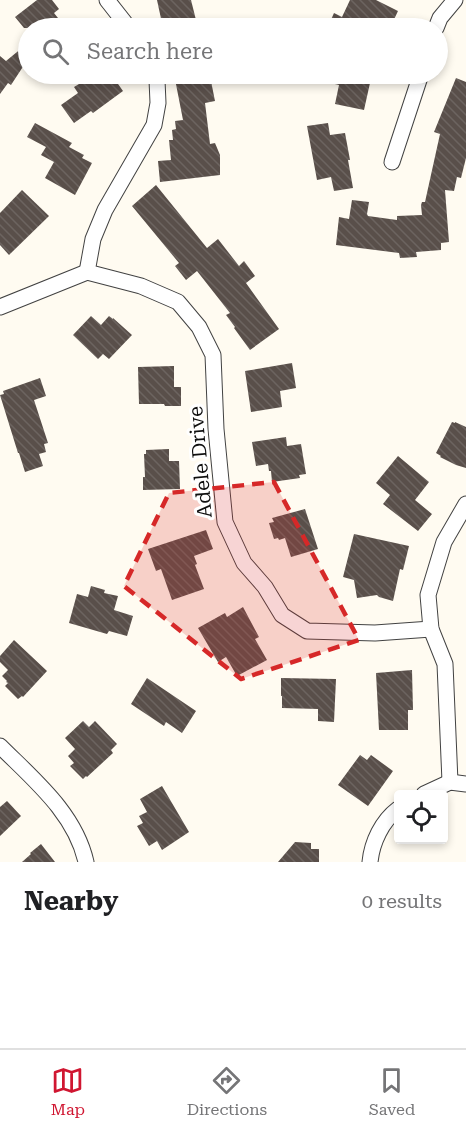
<!DOCTYPE html>
<html lang="en">
<head>
<meta charset="utf-8">
<style>
  body { margin:0; font-family:"Roboto Serif",serif; background:#f6f6f6; color:#202124 }
  .controls { position:absolute; right:18px; bottom:18px; display:grid; overflow:hidden; border-radius:6px; box-shadow:0 3px 9px #0003 }
  .controls button { width:54px; height:54px; display:grid; place-items:center; padding:0; border:0; border-bottom:2px solid #e0e0e0; background:#fff; color:#202124; font:30px sans-serif }
  .list { margin:0; padding:0; list-style:none }
  h2 { display:flex; justify-content:space-between; align-items:center; height:78px; margin:0; padding:0 24px; font-size:26px }
  h2 small { font-size:20px; font-weight:400; color:#757577 }
  .icon { flex:none; width:33px; height:33px; fill:none; stroke:currentColor; stroke-width:2; stroke-linecap:round; stroke-linejoin:round }
  .map { position:relative; flex:none; width:466px; height:862px; overflow:hidden }
  .search { position:absolute; background:#fff; box-shadow:0 3px 9px #0003; left:18px; right:18px; top:18px; height:66px; display:flex; align-items:center; gap:15px; box-sizing:border-box; padding:0 21px; border-radius:33px; color:#757577; font-size:22px }
  .sheet { height:186px; background:#fff }
  nav { display:flex; justify-content:space-around; align-items:center; box-sizing:border-box; height:84px; border-top:2px solid #e0e0e0; background:#fff; font-size:16px; color:#757577 }
  nav a { display:grid; justify-items:center; gap:3px }
  nav .on { color:#d01631 }
  .map>svg:first-child { display:block }
  .building { fill:url(#building-back-hatch) }
  .lines { fill:none; stroke-linecap:round; stroke-linejoin:round }
  .street-casing { stroke:#424242; stroke-width:17 }
  .street { stroke:#fff; stroke-width:15 }
  .marked { fill:#d62828; fill-opacity:0.2; stroke:#d62828; stroke-width:4.5; stroke-dasharray:12 8; stroke-linejoin:round }
  .labels { text-anchor:middle; stroke-width:6; stroke-linejoin:round; paint-order:stroke }
  .street-label { font-size:20px; fill:#0f0f0f; stroke:#fff }
</style>
</head>
<body>
<div class="map">
<svg width="466" height="862" viewBox="0 0 466 862">
  <defs>
    <pattern id="building-back-hatch" width="6" height="6" patternUnits="userSpaceOnUse" patternTransform="scale(1.5)"><rect width="6" height="6" fill="#594f4a"/><path d="M-1 5l2 2M0 0l6 6M5-1l2 2" fill="none" stroke="#6c6460"/></pattern>
  </defs>
  <rect width="100%" height="100%" fill="#fffbf1"/>
  <g class="building">
    <polygon points="37,0 52,0 59,9 54,13 66,28 24,28 15,17"/>
    <polygon points="157,0 191,0 198,28 163,28"/>
    <polygon points="350,0 376,0 398,11 390,28 377,21 374,28 336,28 329,24 334,13 342,17"/>
    <polygon points="28,43 28,59 11,85 8,83 0,94 0,56 6,61"/>
    <polygon points="71,74 111,74 123,91 93,113 91,111 74,123 61,105 78,93 74,87 79,84"/>
    <polygon points="174,74 205,74 206,77 210,76 215,101 205,103 210,144 215,143 220,155 220,175 160,182 158,161 171,160 169,140 173,140 172,130 176,129 175,121 183,120"/>
    <polygon points="314,74 372,74 364,110 335,104 339,85 314,79"/>
    <polygon points="456,78 466,82 466,158 461,178 457,177 454,191 445,190 449,242 441,243 441,250 416,252 417,257 400,258 399,253 336,245 339,217 349,219 352,200 369,202 367,214 368,216 397,220 397,216 422,215 421,205 422,202 425,202 440,134 434,132"/>
    <polygon points="35,123 72,143 69,147 84,155 82,158 92,163 75,195 45,178 54,162 41,155 46,147 27,137"/>
    <polygon points="328,123 330,135 345,133 350,160 348,160 353,188 334,191 331,177 317,180 307,126"/>
    <polygon points="156,185 207,248 218,239 239,266 244,261 255,276 246,283 279,329 250,350 234,328 235,327 226,315 230,313 197,271 186,280 175,266 179,263 132,206"/>
    <polygon points="22,190 49,216 9,255 0,245 0,213"/>
    <polygon points="91,316 101,325 109,316 113,319 113,318 132,335 109,359 103,354 98,359 73,335"/>
    <polygon points="292,363 296,388 280,391 282,407 251,412 245,371"/>
    <polygon points="174,366 174,387 181,387 181,406 165,406 164,404 139,404 138,367"/>
    <polygon points="40,378 46,396 34,400 48,443 44,444 46,452 39,454 43,466 25,472 19,453 18,453 0,395 4,394 3,391"/>
    <polygon points="452,422 455,423 455,422 466,427 466,468 456,465 440,457 441,456 436,453"/>
    <polygon points="286,437 287,446 301,444 306,474 299,475 300,478 272,482 271,471 269,471 268,464 256,466 252,442"/>
    <polygon points="169,449 169,461 179,461 180,489 143,490 143,477 145,477 144,454 146,454 146,450"/>
    <polygon points="398,456 429,482 415,500 432,514 418,531 383,504 390,495 376,483"/>
    <polygon points="305,509 318,549 291,557 285,538 279,540 278,538 274,539 269,523 274,522 272,518"/>
    <polygon points="206,530 213,549 194,556 197,564 195,565 204,589 172,600 161,569 156,571 148,549"/>
    <polygon points="354,534 409,546 403,570 400,569 393,601 379,597 377,595 357,598 354,580 343,577"/>
    <polygon points="91,586 105,590 104,593 118,596 114,610 133,616 127,636 109,631 107,634 69,623 77,594 88,597"/>
    <polygon points="243,607 259,637 255,639 267,660 237,676 226,657 218,662 198,628 225,613 227,617"/>
    <polygon points="14,640 47,671 23,697 22,696 18,699 5,686 8,683 6,682 7,681 2,676 8,670 0,662 0,656"/>
    <polygon points="412,670 413,710 408,710 408,730 379,730 376,673"/>
    <polygon points="147,678 196,711 182,733 166,722 164,726 131,704"/>
    <polygon points="281,678 336,679 334,722 318,721 318,709 282,708 282,696 281,696"/>
    <polygon points="83,721 89,727 95,721 117,744 111,750 113,753 87,777 86,776 83,779 70,766 74,763 68,756 75,749 65,738"/>
    <polygon points="360,755 367,760 371,755 393,771 368,806 338,785"/>
    <polygon points="162,786 189,832 162,850 157,841 149,846 137,826 143,823 139,816 147,812 140,799"/>
    <polygon points="7,801 21,816 0,836 0,807"/>
    <polygon points="295,842 311,843 311,849 319,849 319,862 278,862"/>
    <polygon points="41,844 55,862 22,862 31,854 30,853"/>
  </g>
  <g class="lines">
    <defs>
      <g id="street">
        <polyline points="107,0 129,28"/>
        <polyline points="436,28 440,18 455,0"/>
        <polyline points="392,162 421,74"/>
        <polyline points="87,272 141,286 178,302 199,327 213,355 216,429 225,522 244,563 265,587 282,615 307,631 375,633 431,629"/>
        <polyline points="87,272 93,239 105,210 154,125 158,103 157,80 154,74"/>
        <polyline points="0,307 87,272"/>
        <path d="M0,746C34,780 75,813 86,862"/>
        <polyline points="450,782 445,664 431,629 428,595 444,542 466,504"/>
        <polyline points="424,794 450,782 466,784"/>
        <path d="M370,862C372,842 382,821 398,809"/>
      </g>
    </defs>
    <use href="#street" class="street-casing"/>
    <use href="#street" class="street"/>
  </g>
  <path class="marked" d="M274,482L359,640L241,679L124,586L169,493Z"/>
  <g class="labels">
    <g class="street-label">
      <text transform="translate(200 462) rotate(-95)" y="7">Adele Drive</text>
    </g>
  </g>
</svg>
<div class="controls">
<button><svg class="icon" aria-label="locate" viewBox="0 0 24 24"><circle cx="12" cy="12" r="6"/><path d="M12 2v4M12 18v4M2 12h4M18 12h4"/></svg></button>
</div>
<div class="search"><svg class="icon" aria-label="search" viewBox="0 0 24 24"><circle cx="10" cy="10" r="6"/><path d="M15 15l6 6"/></svg>Search here</div>
</div>
<section class="sheet">
<h2>Nearby<small>0 results</small></h2>
<ul class="list">
</ul>
</section>
<nav>
<a class="on"><svg class="icon" aria-label="map" viewBox="0 0 24 24"><path d="M3 6l6-2 6 2 6-2v14l-6 2-6-2-6 2zM9 4v14M15 6v14"/></svg>Map</a>
<a><svg class="icon" aria-label="directions" viewBox="0 0 24 24"><path d="M12 3l9 9-9 9-9-9zM9 14v-3h6M13 9l2 2-2 2"/></svg>Directions</a>
<a><svg class="icon" aria-label="saved" viewBox="0 0 24 24"><path d="M7 4h10v16l-5-4-5 4z"/></svg>Saved</a>
</nav>
</body>
</html>
